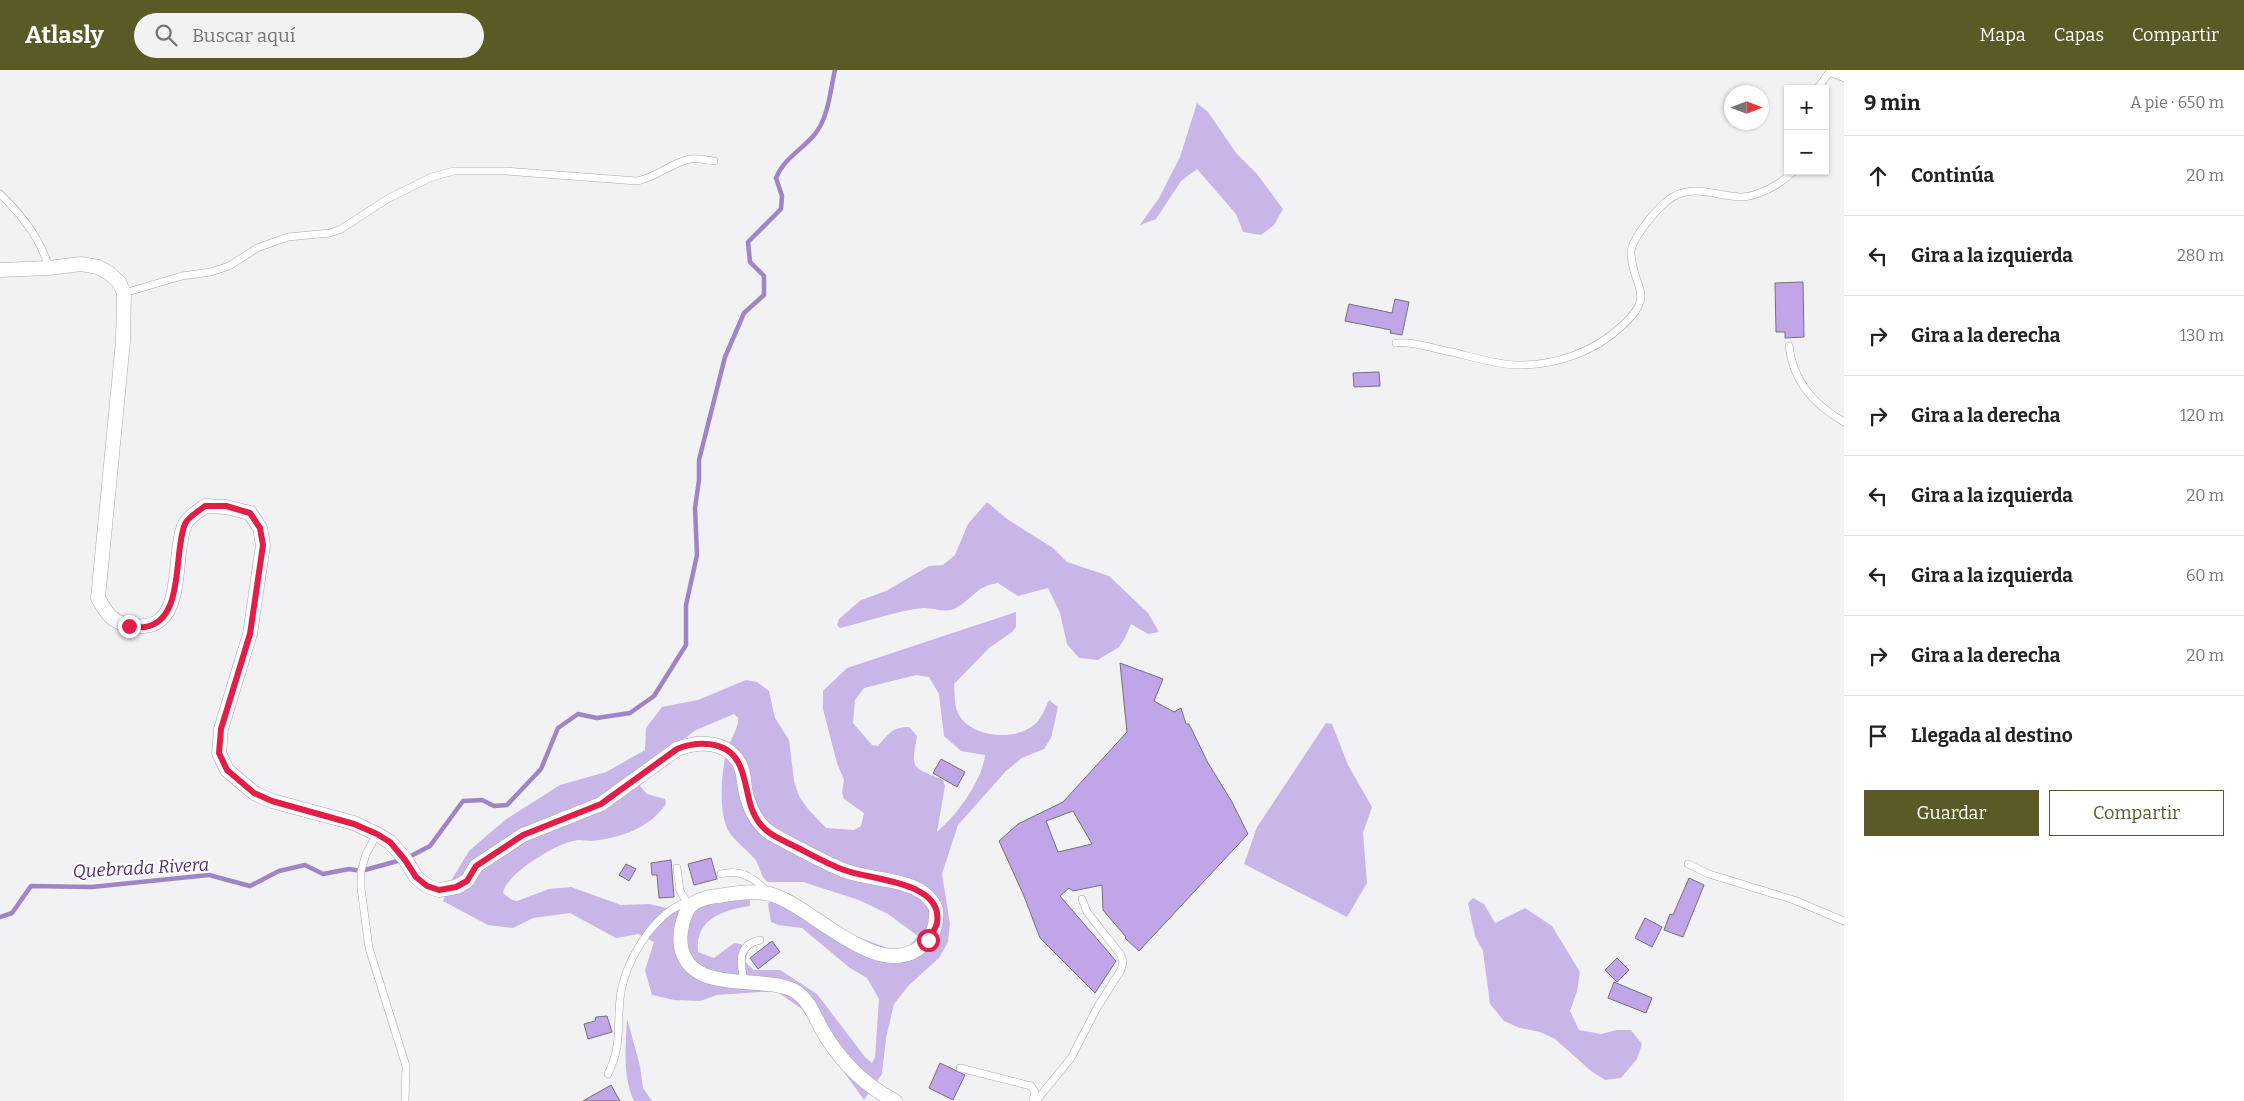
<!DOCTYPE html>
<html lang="es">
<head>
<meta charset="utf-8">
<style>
  body { margin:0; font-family:Bitter,serif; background:#f2f2f2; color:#222 }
  .controls { position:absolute; right:15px; top:15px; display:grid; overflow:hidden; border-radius:0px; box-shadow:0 1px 4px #0004 }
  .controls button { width:45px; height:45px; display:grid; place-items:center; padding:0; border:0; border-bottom:1px solid #e0e0e0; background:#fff; color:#222; font:25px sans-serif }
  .compass { position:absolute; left:1724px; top:15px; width:45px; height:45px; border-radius:50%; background:#fff; box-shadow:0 1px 4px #0004; rotate:90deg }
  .stop { position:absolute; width:15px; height:15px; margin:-11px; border:4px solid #e11d48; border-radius:50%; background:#fff }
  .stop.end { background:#e11d48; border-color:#fff; box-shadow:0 1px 5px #0008 }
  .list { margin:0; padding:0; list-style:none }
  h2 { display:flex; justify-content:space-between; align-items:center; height:65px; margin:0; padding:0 20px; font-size:21px }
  h2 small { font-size:16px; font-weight:400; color:#767676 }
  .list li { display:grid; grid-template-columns:32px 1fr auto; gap:15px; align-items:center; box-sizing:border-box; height:80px; padding:0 20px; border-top:1px solid #e0e0e0 }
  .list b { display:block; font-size:19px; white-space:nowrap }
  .list em { font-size:16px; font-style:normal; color:#767676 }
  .actions { display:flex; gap:10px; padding:15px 20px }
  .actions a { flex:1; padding:11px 0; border:1px solid #5a5a27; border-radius:0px; text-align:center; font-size:18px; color:#5a5a27 }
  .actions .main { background:#5a5a27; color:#fff }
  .icon { flex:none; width:28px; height:28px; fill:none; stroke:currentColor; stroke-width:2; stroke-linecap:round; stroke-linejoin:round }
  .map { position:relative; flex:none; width:1844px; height:1031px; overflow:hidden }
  header { display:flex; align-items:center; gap:30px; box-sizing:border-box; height:70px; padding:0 25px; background:#5a5a27; color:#fff }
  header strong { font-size:24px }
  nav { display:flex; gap:28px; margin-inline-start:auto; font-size:18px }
  .search { width:350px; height:45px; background:#f2f2f2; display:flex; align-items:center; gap:12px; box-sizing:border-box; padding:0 18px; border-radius:28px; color:#767676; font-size:19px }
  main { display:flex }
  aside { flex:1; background:#fff }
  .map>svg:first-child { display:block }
  .green { fill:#c9b6e8; fill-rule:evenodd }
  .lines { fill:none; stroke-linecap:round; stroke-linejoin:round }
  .stream { stroke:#9f85c6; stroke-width:4.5 }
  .building { fill:#c0a6e9; stroke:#737275; fill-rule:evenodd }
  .lane-casing { stroke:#a8a7ab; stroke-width:8 }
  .street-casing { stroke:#a8a7ab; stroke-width:15 }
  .lane { stroke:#fff; stroke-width:7 }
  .street { stroke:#fff; stroke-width:14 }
  .route { stroke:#e11d48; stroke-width:6 }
  .labels { text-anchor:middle; stroke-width:4; stroke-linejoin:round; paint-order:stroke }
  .water-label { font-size:18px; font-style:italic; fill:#522d7c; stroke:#fff }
</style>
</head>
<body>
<header>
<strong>Atlasly</strong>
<div class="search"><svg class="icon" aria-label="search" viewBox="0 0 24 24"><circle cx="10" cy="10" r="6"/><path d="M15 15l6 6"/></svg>Buscar aquí</div>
<nav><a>Mapa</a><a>Capas</a><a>Compartir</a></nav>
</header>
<main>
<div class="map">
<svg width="1844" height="1031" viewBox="0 0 1844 1031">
  <rect width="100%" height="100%" fill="#f2f1f4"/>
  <g class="green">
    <polygon points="1197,33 1208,42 1236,83 1257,104 1283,139 1274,155 1261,165 1243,162 1236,144 1197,99 1181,111 1156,149 1140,155 1159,128 1180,87"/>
    <path d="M987,432L1007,449L1053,478L1067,492L1109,506L1148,543L1159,562L1148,564L1131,554C1128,561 1124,571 1119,577C1117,579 1103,586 1098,590L1079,588L1067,574L1060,543L1048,518L1018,526L998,513C976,516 974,528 956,538C946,544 933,537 922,538C896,541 866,552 840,558L837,555L839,549L861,530L886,521L929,496L943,495L955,485L968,454Z"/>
    <path d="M1016,542V557L1012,562L989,578L954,614C955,623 954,638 959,645C973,669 1020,672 1038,651C1043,645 1046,636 1049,630L1058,637L1051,668L1044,679L1022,688L1006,701L958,755L942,804L950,854L948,872L939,888L909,915L894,934L886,968L882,1004L864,1030L821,970L802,939L776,921L717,925L700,931L674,930L652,925L645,900L654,872L638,864L616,868L570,843L533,848L513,858L488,855L443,831L449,814L469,781L505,750L560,715L606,702L645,680L646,658L662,637L698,630L746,610L757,612L769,621L775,648L789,670L794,711L799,726L808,739L826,758L854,760L861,756L864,743L844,729L842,723L844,710L837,693L823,639V621L847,598ZM916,605L929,607L939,624L944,666L961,681L985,685C982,711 957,745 937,762L945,716L943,710C911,696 911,701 917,666L909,657C893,657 888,664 878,676L872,675L853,653L855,630L864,618ZM734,644L738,648C739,658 730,670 727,680C721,700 718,744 729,762C735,771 746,779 753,787C761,794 759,807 768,812H803L859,830L888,844L918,866L908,878L890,879L842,861L789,823H778L768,834L771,852L778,855L802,858L850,898L867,908L879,929L875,987L872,993L865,987L817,924L780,900H754L745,892L748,882L741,874L734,873L714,888L698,882C698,878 697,871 699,867C704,845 731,839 750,836V819L671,839L649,834L621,835L571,817L549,819L517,831L512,830L503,823C506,804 554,775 573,771C579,769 586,771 592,771C620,768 650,758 666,734L665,729L647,724L640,716L650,694L696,660Z"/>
    <polygon points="1326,653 1332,654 1348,695 1372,737 1363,763 1367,813 1347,847 1244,794 1257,757"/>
    <polygon points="1473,828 1484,834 1495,853 1525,838 1552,856 1580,902 1577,921 1570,941 1579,960 1601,964 1617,960 1631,960 1642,974 1637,989 1621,1008 1605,1010 1591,1001 1555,969 1540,962 1520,958 1504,951 1490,934 1483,881 1475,866 1468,833"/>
    <path d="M627,948L640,996L643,1018L652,1031H634C622,1005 626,976 627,948Z"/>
  </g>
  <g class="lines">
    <path class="stream" d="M0,847L12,843L31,816L92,817L209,805L250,816L279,801L305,795L323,804L349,799L361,801L405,789L430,776L463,731L482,730L494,736L507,735L541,699L558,658L578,644L597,648L630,643L654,626L686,575V535L697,485L695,438L699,410V390L725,287L744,243L764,225V206L750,192L748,172L781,139L782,126L776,108C784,88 802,80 815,64C829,46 830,21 835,0"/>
  </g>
  <g class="building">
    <polygon points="1803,212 1804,267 1785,268 1785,262 1776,262 1775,213"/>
    <polygon points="1395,229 1409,232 1402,265 1390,263 1391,260 1345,251 1349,234 1392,243"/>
    <polygon points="1379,302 1380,316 1354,317 1353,303"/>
    <path d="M1120,593L1163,609L1154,631L1174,642L1181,638L1186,654H1189L1208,693L1232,732L1248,764L1139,881L1125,868L1126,867L1103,840L1102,815L1073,821L1069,818L1060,826L1116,891L1095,923L1040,868L1024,826L999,771L1018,754L1063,732L1127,662ZM1073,741L1092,774L1058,782L1046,751Z"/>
    <polygon points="941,689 965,702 957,717 933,703"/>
    <polygon points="711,788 717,809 694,815 688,794"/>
    <polygon points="671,790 674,827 659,828 657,805 652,805 651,793"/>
    <polygon points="626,794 636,799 629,811 619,805"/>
    <polygon points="1689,808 1704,815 1683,867 1664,860 1670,844 1673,845"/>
    <polygon points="1645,848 1662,857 1652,877 1635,868"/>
    <polygon points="772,871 780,882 758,899 750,888"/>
    <polygon points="1617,888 1629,900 1617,912 1605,900"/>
    <polygon points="1614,912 1652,928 1646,943 1608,928"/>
    <polygon points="607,946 612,962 588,969 584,954 595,951 596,947"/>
    <polygon points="940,993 965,1005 953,1030 929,1018"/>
    <polygon points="611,1015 620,1031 583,1031"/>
  </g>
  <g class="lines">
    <defs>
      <g id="lane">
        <polyline points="1817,19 1831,0"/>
        <path d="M0,124C21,144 41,170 49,198"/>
        <path d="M124,223L182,206L211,202L229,196L257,178L288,167L330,163L341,159L389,128L432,107L454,101H506L637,111C657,107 671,93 690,89C697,88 706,90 714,91"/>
        <path d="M1396,273C1414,271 1434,279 1452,282C1472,287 1495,294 1515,295C1555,296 1595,282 1623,255C1657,224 1632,217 1631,183C1631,169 1656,140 1667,131C1689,112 1715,126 1740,127C1758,127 1781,114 1794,101"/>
        <path d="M1789,276C1793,311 1813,334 1844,352"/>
        <polyline points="377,764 366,784 361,801 361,818 369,878 406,996 405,1031"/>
        <polyline points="1688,794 1709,804 1794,830 1844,851"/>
        <polyline points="677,798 680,821 687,832"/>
        <path d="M721,804C740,799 754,807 766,821"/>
        <path d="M744,911C740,892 737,875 760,870"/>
        <polyline points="960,998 1031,1016 1035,1022 1033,1031"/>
        <path d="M608,1004C622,975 617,958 620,929C624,893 654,840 691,831"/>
        <polyline points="1036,1031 1071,988 1098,936 1121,900 1123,892 1121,885 1087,842 1082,829"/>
      </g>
      <g id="street">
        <polyline points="1834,0 1844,4"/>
        <path d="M0,200L49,198L81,194L98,197L109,203L119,212L124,223L123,271L98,528C108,546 113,554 136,556C188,561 171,485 185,454C188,447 199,441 205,436L226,437L250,443L260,458L263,475L250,564L221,659L219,683L227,700L254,723L272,731L354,753L377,764L390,772L405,789L416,807L427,816L439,820L456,817L467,811L476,796L523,765L601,734L677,679C697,671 724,670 738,691C743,698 744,710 745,719C749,739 759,759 779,768C800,779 821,791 843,800C865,809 904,809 922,822C927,825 935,834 936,840C937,853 934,865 924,874C880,916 812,835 770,824C754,820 734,823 718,826C708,827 694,830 688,839C682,850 678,868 682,881C695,924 761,905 793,920C807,927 814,944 821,958C839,990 862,1014 895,1031"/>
      </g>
    </defs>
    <use href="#lane" class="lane-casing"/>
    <use href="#street" class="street-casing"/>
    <use href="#lane" class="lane"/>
    <use href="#street" class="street"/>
  </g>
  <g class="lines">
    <path class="route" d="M129,556C134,556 140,558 145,557C185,551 173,483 185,454C188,447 199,441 205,436H226L250,443L260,458L263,475L250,564L221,659L219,683L227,700L254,723L272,731L354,754L377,764L390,772L405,790L416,807L427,816L439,820L456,817L467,811L476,796L523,765L601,734L677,679C696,671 726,670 738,692C749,711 745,736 761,755C768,764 780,769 790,774C807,782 825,793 844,800C870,810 944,811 937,853C936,858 931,865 928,870"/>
  </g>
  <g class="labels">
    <g class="water-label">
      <text transform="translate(141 798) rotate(-3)" y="6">Quebrada Rivera</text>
    </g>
  </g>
</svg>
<div class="controls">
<button>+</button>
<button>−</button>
</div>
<svg class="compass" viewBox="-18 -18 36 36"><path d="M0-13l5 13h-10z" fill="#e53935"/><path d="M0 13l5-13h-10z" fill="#767676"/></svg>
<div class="stop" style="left:928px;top:870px"></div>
<div class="stop end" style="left:129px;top:556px"></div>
</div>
<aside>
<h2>9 min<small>A pie · 650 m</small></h2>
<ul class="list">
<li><svg class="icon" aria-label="ahead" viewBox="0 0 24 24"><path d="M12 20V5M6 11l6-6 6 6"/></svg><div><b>Continúa</b></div><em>20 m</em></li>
<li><svg class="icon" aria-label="left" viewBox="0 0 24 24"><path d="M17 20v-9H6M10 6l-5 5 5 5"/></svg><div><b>Gira a la izquierda</b></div><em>280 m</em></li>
<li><svg class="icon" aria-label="right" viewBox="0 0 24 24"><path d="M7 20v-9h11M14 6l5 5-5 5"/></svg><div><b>Gira a la derecha</b></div><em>130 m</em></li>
<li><svg class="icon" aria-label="right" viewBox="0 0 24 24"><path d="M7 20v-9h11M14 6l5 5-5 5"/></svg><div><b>Gira a la derecha</b></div><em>120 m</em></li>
<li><svg class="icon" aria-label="left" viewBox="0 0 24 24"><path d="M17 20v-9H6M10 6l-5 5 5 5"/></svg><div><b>Gira a la izquierda</b></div><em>20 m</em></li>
<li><svg class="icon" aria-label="left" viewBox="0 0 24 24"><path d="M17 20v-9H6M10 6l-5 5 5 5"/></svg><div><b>Gira a la izquierda</b></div><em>60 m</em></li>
<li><svg class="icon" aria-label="right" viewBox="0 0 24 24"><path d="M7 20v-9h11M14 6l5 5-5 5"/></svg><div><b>Gira a la derecha</b></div><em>20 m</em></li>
<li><svg class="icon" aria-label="arrive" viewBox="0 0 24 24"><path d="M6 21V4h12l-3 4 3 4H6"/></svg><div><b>Llegada al destino</b></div></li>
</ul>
<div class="actions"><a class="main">Guardar</a><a>Compartir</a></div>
</aside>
</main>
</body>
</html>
